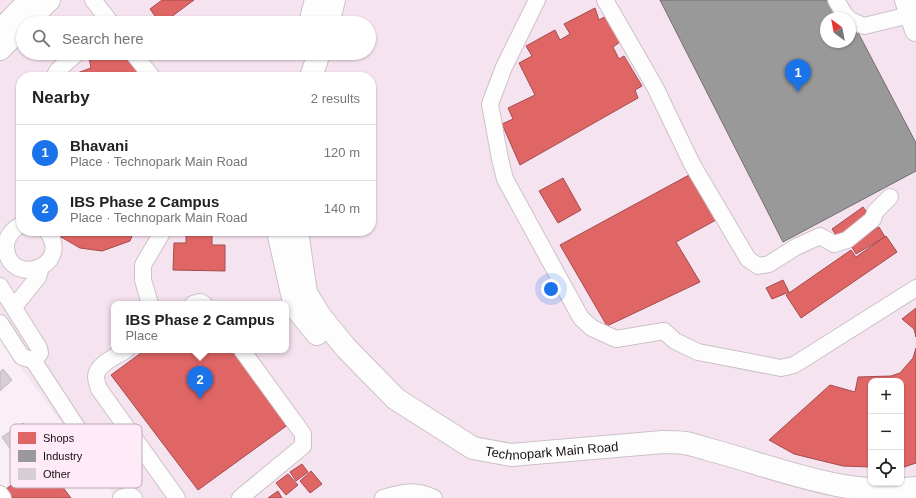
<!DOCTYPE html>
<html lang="en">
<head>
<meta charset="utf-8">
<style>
  body { margin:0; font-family:Helvetica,sans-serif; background:#f2f2f2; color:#222 }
  .controls { position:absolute; right:12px; bottom:12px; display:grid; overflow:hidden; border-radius:8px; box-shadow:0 1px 3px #0004 }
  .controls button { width:36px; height:36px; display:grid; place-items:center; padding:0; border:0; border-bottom:1px solid #e0e0e0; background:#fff; color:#222; font:20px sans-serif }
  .compass { position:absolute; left:820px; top:12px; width:36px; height:36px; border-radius:50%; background:#fff; box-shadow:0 1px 3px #0004; rotate:328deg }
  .you { position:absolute; left:551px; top:289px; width:14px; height:14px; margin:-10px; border:3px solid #fff; border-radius:50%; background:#1a73e8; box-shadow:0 0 0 6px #1a73e833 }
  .badge { display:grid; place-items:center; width:26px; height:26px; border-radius:50%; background:#1a73e8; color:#fff; font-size:13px; font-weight:700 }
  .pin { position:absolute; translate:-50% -33px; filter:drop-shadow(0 1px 2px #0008) }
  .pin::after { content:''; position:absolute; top:21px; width:14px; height:12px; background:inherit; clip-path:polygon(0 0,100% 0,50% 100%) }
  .popup { position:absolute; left:111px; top:301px; width:178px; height:52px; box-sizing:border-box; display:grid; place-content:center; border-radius:8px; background:#fff; filter:drop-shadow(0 1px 3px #0005); font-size:13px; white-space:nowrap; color:#767676 }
  .popup b { font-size:15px; color:#222 }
  .popup::after { content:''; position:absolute; left:50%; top:100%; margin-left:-8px; border:8px solid transparent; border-top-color:#fff }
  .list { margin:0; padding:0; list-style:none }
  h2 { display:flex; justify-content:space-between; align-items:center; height:52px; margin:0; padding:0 16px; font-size:17px }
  h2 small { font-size:13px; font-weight:400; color:#767676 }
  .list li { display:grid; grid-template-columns:26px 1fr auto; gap:12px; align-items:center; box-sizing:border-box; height:56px; padding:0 16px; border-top:1px solid #e0e0e0 }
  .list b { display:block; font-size:15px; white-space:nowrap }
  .list p { margin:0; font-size:13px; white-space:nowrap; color:#767676 }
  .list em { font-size:13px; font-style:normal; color:#767676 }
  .icon { flex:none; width:22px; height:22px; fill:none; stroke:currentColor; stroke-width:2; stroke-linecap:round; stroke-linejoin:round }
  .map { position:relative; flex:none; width:916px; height:498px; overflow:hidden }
  .search { position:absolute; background:#fff; box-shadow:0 1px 3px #0004; left:16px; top:16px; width:360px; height:44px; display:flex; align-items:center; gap:10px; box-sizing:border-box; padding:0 14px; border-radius:22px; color:#767676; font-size:15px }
  .panel { position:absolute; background:#fff; box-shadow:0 1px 3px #0004; left:16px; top:72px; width:360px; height:164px; border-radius:16px }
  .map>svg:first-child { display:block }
  .built { fill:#f6e3f0; fill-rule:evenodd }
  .shops { fill:#e06666; stroke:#a34c4d }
  .industry { fill:#999; stroke:#716f71; fill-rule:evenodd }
  .building { fill:#d7ced4; stroke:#c0b7bd }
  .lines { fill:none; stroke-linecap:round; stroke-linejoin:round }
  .street-casing { stroke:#cbc2c8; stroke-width:18 }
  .secondary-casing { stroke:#cbc2c8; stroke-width:24 }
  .street { stroke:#fefdfe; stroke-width:16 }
  .secondary { stroke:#fefdfe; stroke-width:22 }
  .labels { text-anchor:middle; stroke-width:4; stroke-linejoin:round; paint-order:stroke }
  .street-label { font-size:13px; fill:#150e13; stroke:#ffeaf8 }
  .key { fill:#ffeaf8; stroke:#b9a8b3; stroke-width:1 }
  .key-label { font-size:11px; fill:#150e13 }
</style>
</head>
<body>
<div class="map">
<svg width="916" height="498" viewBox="0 0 916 498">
  <rect width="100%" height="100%" fill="#faeff7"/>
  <path class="built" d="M0,0H916V498H116L0,339ZM826,18H850V42H826ZM23,23H369V53H23ZM21,77H371V231H21ZM114,304H286V350H114ZM871,381H901V483H871Z"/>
  <g class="shops">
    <polygon points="162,0 194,0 163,23 160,23 150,9"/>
    <polygon points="595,8 599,20 606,16 620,42 613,47 619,59 624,56 642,86 635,90 638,98 520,165 502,124 513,119 508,108 535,95 519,63 532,56 526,46 555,30 560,40 570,34 564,24"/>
    <polygon points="99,53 127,53 145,77 70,77 69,76 91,68 89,57"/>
    <polygon points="689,175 703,200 716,220 676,242 700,282 607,326 560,245"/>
    <polygon points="563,178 581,210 558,223 539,191"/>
    <polygon points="863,207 870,217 839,239 832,229"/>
    <polygon points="879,227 885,237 856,254 850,244"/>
    <polygon points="63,231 134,231 130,241 102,251 80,248 61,237"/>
    <polygon points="186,231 212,231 212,245 225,245 225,271 173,270 174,243 186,243"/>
    <polygon points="886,236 897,252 801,318 786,295 851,250 856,257"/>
    <polygon points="783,280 789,292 772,299 766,288"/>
    <polygon points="916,308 916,337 914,329 902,319"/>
    <polygon points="916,348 916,463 901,468 901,381 871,381 871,467 843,466 794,454 769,440 830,385 855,392 858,377 891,376 900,373 913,358"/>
    <polygon points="145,350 233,350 289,424 198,490 111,375"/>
    <polygon points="43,461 71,498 13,498 6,489"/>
    <polygon points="302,464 308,472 296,481 290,472"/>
    <polygon points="311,471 322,484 310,493 300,481"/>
    <polygon points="288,474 298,485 286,495 276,483"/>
    <polygon points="278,491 282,498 268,498"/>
  </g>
  <path class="industry" d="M660,0H841L916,143V171L783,242ZM826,18H850V42H826Z"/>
  <g class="building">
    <polygon points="3,369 12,380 0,391 0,372"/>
    <polygon points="23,423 42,449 21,464 2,437"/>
  </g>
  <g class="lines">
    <defs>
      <g id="street">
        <polyline points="93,0 111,23"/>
        <polyline points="537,0 504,67 490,104 500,159 505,179 581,318 592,328 616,339 664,331 675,341 698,352 781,368 794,365 916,288"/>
        <polyline points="605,0 655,87 692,164 748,259 758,266 769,264 796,247 820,236 834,244 847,240 873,219 875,212 890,197"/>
        <polyline points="836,0 845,15 848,18"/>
        <polyline points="850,20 864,26 910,15"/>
        <polyline points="133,53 152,77"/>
        <polyline points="54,77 58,70 77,53"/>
        <path d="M21,225C14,228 7,236 6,244C5,290 75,267 47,231"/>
        <polyline points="0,286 39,348 40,353 37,357 33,360 22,357 0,323"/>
        <polyline points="150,304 143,280 143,265 163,231"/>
        <polyline points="193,304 200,302 204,304"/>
        <polyline points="14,307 38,277 41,267"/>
        <path d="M126,350C117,356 96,364 96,377C96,381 98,385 99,389L177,498"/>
        <polyline points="33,360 95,455"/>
        <polyline points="0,494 3,498"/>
        <polyline points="121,498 130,495 134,498"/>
        <polyline points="240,498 303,446 303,434 242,350"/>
        <path d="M383,498C403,492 414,489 434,498"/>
      </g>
      <g id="secondary">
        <polyline points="906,0 916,30"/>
        <polyline points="26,23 49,0"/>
        <polyline points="310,23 316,0"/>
        <polyline points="328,23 334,0"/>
        <polyline points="0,31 30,0"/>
        <polyline points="0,49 23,26"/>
        <polyline points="311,77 319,53"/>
        <polyline points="278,231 295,307 317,334"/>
        <path id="s1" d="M297,231L306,293L320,316L346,348L396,399L473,448L511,455L663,442C670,442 677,442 684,443C692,444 700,447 707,449C776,467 844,498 916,488"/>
      </g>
    </defs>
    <use href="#street" class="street-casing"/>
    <use href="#secondary" class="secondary-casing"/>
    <use href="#street" class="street"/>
    <use href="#secondary" class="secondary"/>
  </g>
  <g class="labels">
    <g class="street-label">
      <text dy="5" stroke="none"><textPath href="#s1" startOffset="373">Technopark Main Road</textPath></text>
    </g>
  </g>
  <rect x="10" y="424" width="132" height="64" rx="6" class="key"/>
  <rect x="18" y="432" width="18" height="12" fill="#e06666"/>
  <rect x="18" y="450" width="18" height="12" fill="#999"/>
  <rect x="18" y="468" width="18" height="12" fill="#d7ced4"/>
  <g class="key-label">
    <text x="43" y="442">Shops</text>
    <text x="43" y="460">Industry</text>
    <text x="43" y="478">Other</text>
  </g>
</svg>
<div class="controls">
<button>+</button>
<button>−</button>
<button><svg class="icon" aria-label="locate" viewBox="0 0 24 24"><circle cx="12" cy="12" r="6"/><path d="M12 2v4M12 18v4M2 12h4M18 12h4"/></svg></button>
</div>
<svg class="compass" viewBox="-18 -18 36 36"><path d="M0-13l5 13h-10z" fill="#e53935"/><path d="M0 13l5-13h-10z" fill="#767676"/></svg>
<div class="you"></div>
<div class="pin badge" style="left:798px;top:92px">1</div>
<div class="pin badge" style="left:200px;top:399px">2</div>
<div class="popup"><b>IBS Phase 2 Campus</b>Place</div>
<div class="search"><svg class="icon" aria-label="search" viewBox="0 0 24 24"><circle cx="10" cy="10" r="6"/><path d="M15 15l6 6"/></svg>Search here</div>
<section class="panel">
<h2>Nearby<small>2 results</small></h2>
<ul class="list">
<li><span class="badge">1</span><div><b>Bhavani</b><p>Place · Technopark Main Road</p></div><em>120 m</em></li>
<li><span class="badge">2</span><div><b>IBS Phase 2 Campus</b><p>Place · Technopark Main Road</p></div><em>140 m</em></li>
</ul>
</section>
</div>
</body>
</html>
